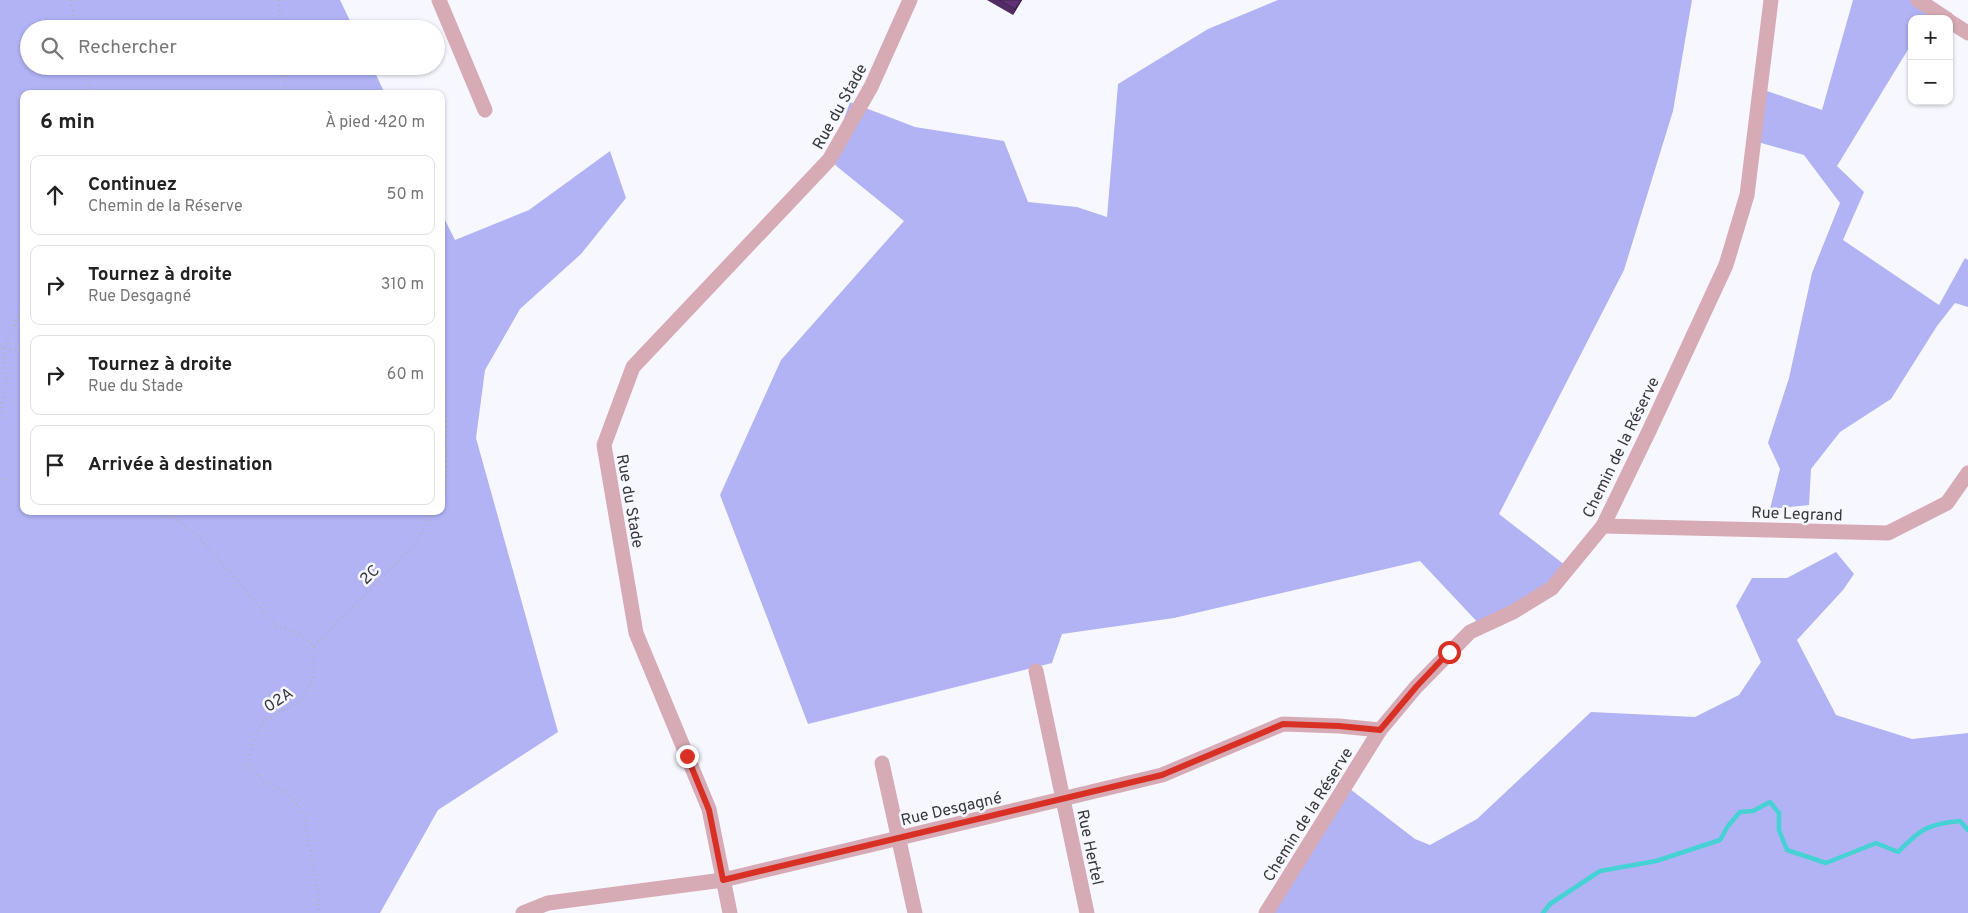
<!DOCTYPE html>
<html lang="fr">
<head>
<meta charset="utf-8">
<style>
  body { margin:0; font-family:Overpass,sans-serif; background:#f6f6f6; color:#222 }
  .controls { position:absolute; right:15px; top:15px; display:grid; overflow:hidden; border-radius:10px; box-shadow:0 1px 4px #0004 }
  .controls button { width:45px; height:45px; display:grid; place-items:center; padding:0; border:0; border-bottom:1px solid #e0e0e0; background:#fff; color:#222; font:25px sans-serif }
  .stop { position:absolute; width:15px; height:15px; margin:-11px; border:4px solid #d93025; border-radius:50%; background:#fff }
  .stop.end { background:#d93025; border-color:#fff; box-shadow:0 1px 5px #0008 }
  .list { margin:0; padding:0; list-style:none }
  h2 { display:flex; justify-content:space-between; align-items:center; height:65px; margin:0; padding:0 20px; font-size:21px }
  h2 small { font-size:16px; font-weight:400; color:#767676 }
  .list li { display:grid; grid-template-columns:32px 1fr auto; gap:15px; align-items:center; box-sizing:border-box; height:80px; margin:0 10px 10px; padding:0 10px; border:1px solid #e0e0e0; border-radius:10px }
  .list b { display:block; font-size:19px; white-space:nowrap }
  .list p { margin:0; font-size:16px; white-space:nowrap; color:#767676 }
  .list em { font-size:16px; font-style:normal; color:#767676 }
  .icon { flex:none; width:28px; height:28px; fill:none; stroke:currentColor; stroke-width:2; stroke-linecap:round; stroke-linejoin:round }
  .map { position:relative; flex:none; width:1968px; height:913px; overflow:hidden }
  .search { position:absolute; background:#fff; box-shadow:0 1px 4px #0004; left:20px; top:20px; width:425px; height:55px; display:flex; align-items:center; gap:12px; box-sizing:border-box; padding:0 18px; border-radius:28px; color:#767676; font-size:19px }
  .panel { position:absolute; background:#fff; box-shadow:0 1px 4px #0004; left:20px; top:90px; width:425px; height:425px; border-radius:10px }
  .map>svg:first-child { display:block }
  .forest { fill:#b1b3f5 }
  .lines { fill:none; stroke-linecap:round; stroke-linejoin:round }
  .stream { stroke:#46d2d4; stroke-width:4.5 }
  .path { stroke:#b2b3b9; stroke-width:2.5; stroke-dasharray:1 4; stroke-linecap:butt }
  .minor { stroke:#d7abb5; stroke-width:15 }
  .wall { fill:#532b65 }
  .shaded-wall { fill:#432352 }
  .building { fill:#603275; stroke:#432352 }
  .route { stroke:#d93025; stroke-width:6 }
  .labels { text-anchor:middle; stroke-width:5; stroke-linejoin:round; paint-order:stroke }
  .street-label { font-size:16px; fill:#37373b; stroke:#f7f8ff }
</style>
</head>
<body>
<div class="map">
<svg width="1968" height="913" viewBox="0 0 1968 913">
  <rect width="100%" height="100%" fill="#f7f8ff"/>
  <g class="forest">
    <polygon points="0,0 340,0 354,29 29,29 29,66 372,66 385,94 24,94 24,511 441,511 441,212 455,240 529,210 610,151 626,198 581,254 520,309 485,370 476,438 558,732 438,810 380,913 0,913"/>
    <polygon points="1278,0 1692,0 1673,111 1624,270 1499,514 1570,569 1482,627 1420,561 1174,618 1062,634 1052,663 808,724 720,495 781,360 904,221 829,160 850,102 915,127 1004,141 1028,202 1077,207 1107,217 1118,84 1208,29"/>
    <polygon points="1853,0 1918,0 1932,9 1927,19 1912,19 1912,43 1837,166 1864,192 1843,240 1939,305 1965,258 1968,260 1968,307 1955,303 1937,326 1891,399 1840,432 1811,469 1809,505 1770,509 1780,469 1768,443 1789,378 1812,273 1840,203 1804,155 1754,141 1761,89 1822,110"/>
    <polygon points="1836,552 1854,574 1843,590 1797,640 1836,715 1912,739 1968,733 1968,913 1264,913 1341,782 1415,839 1430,845 1477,819 1591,712 1695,717 1739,695 1761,662 1736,606 1752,578 1787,578"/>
  </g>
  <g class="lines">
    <path class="stream" d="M1543,913L1550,904L1600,871L1656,861L1720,840L1728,826L1740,812L1753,811L1770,802L1779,813V830L1787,850L1826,863L1876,843L1898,852C1921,829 1927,824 1960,821L1968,830"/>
    <g class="path">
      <polyline points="71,0 75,29"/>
      <polyline points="279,0 281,29"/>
      <polyline points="84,66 93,94"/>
      <polyline points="284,66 286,94"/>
      <polyline points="0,346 14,350 24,348"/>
      <polyline points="441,356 446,414 446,491 441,498"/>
      <polyline points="0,418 6,382 4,348 24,304"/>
      <polyline points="0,479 0,481"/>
      <polyline points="165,511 200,538 276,626 298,633 314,646 314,676 301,700 263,722 253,742 247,765 264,782 286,791 304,814 319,900 317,913"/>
      <polyline points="314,646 415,544 434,511"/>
    </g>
    <g class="minor">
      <polyline points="439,0 485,110"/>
      <polyline points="1918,0 1947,19"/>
      <polyline points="1949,21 1968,33"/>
      <polyline points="1603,526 1888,533 1947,503 1968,473"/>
      <polyline points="1036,671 1087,913"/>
      <polyline points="882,763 915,913"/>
      <polyline points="523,913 548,903 723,880 1162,775 1283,724 1339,726 1380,730"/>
      <polyline points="730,913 709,809 636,633 604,445 633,367 829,160 871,87 910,0"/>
      <polyline points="1266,913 1380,730 1416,687 1470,632 1513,612 1552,588 1603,526 1650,429 1726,265 1747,195 1771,0"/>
    </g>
  </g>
  <polygon class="wall" points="987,0 1022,0 1013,15"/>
  <polygon class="shaded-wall" points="1021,0 1022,0 1013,15 1015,9"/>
  <polygon class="building" points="999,0 1021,0 1015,9"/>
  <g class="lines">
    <polyline class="route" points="687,756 709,810 723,880 1162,775 1283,724 1339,726 1380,730 1416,687 1449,652"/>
  </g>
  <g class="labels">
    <g class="street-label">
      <text transform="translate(839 106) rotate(-61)" y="6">Rue du Stade</text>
      <text transform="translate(1620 447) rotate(-64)" y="6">Chemin de la Réserve</text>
      <text transform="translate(631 501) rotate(80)" y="6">Rue du Stade</text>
      <text transform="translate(1797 513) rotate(2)" y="6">Rue Legrand</text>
      <text transform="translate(369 574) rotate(-45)" y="6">2C</text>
      <text transform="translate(278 699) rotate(-33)" y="6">02A</text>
      <text transform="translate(951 808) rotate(-13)" y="6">Rue Desgagné</text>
      <text transform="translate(1307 814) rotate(-58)" y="6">Chemin de la Réserve</text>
      <text transform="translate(1091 847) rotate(78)" y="6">Rue Hertel</text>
    </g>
  </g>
</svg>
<div class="controls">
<button>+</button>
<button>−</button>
</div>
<div class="stop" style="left:1449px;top:652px"></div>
<div class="stop end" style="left:687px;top:756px"></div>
<div class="search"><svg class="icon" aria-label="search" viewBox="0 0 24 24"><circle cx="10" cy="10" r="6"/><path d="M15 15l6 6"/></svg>Rechercher</div>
<section class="panel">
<h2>6 min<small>À pied · 420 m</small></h2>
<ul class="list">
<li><svg class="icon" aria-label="ahead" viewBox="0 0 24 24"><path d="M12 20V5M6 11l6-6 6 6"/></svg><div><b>Continuez</b><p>Chemin de la Réserve</p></div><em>50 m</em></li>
<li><svg class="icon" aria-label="right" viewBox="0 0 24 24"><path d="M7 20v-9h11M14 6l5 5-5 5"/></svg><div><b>Tournez à droite</b><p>Rue Desgagné</p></div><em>310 m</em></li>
<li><svg class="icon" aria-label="right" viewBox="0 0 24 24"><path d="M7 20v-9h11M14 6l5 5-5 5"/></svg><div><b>Tournez à droite</b><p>Rue du Stade</p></div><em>60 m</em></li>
<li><svg class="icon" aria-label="arrive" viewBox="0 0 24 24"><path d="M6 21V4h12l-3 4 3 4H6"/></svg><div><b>Arrivée à destination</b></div></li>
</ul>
</section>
</div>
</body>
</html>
